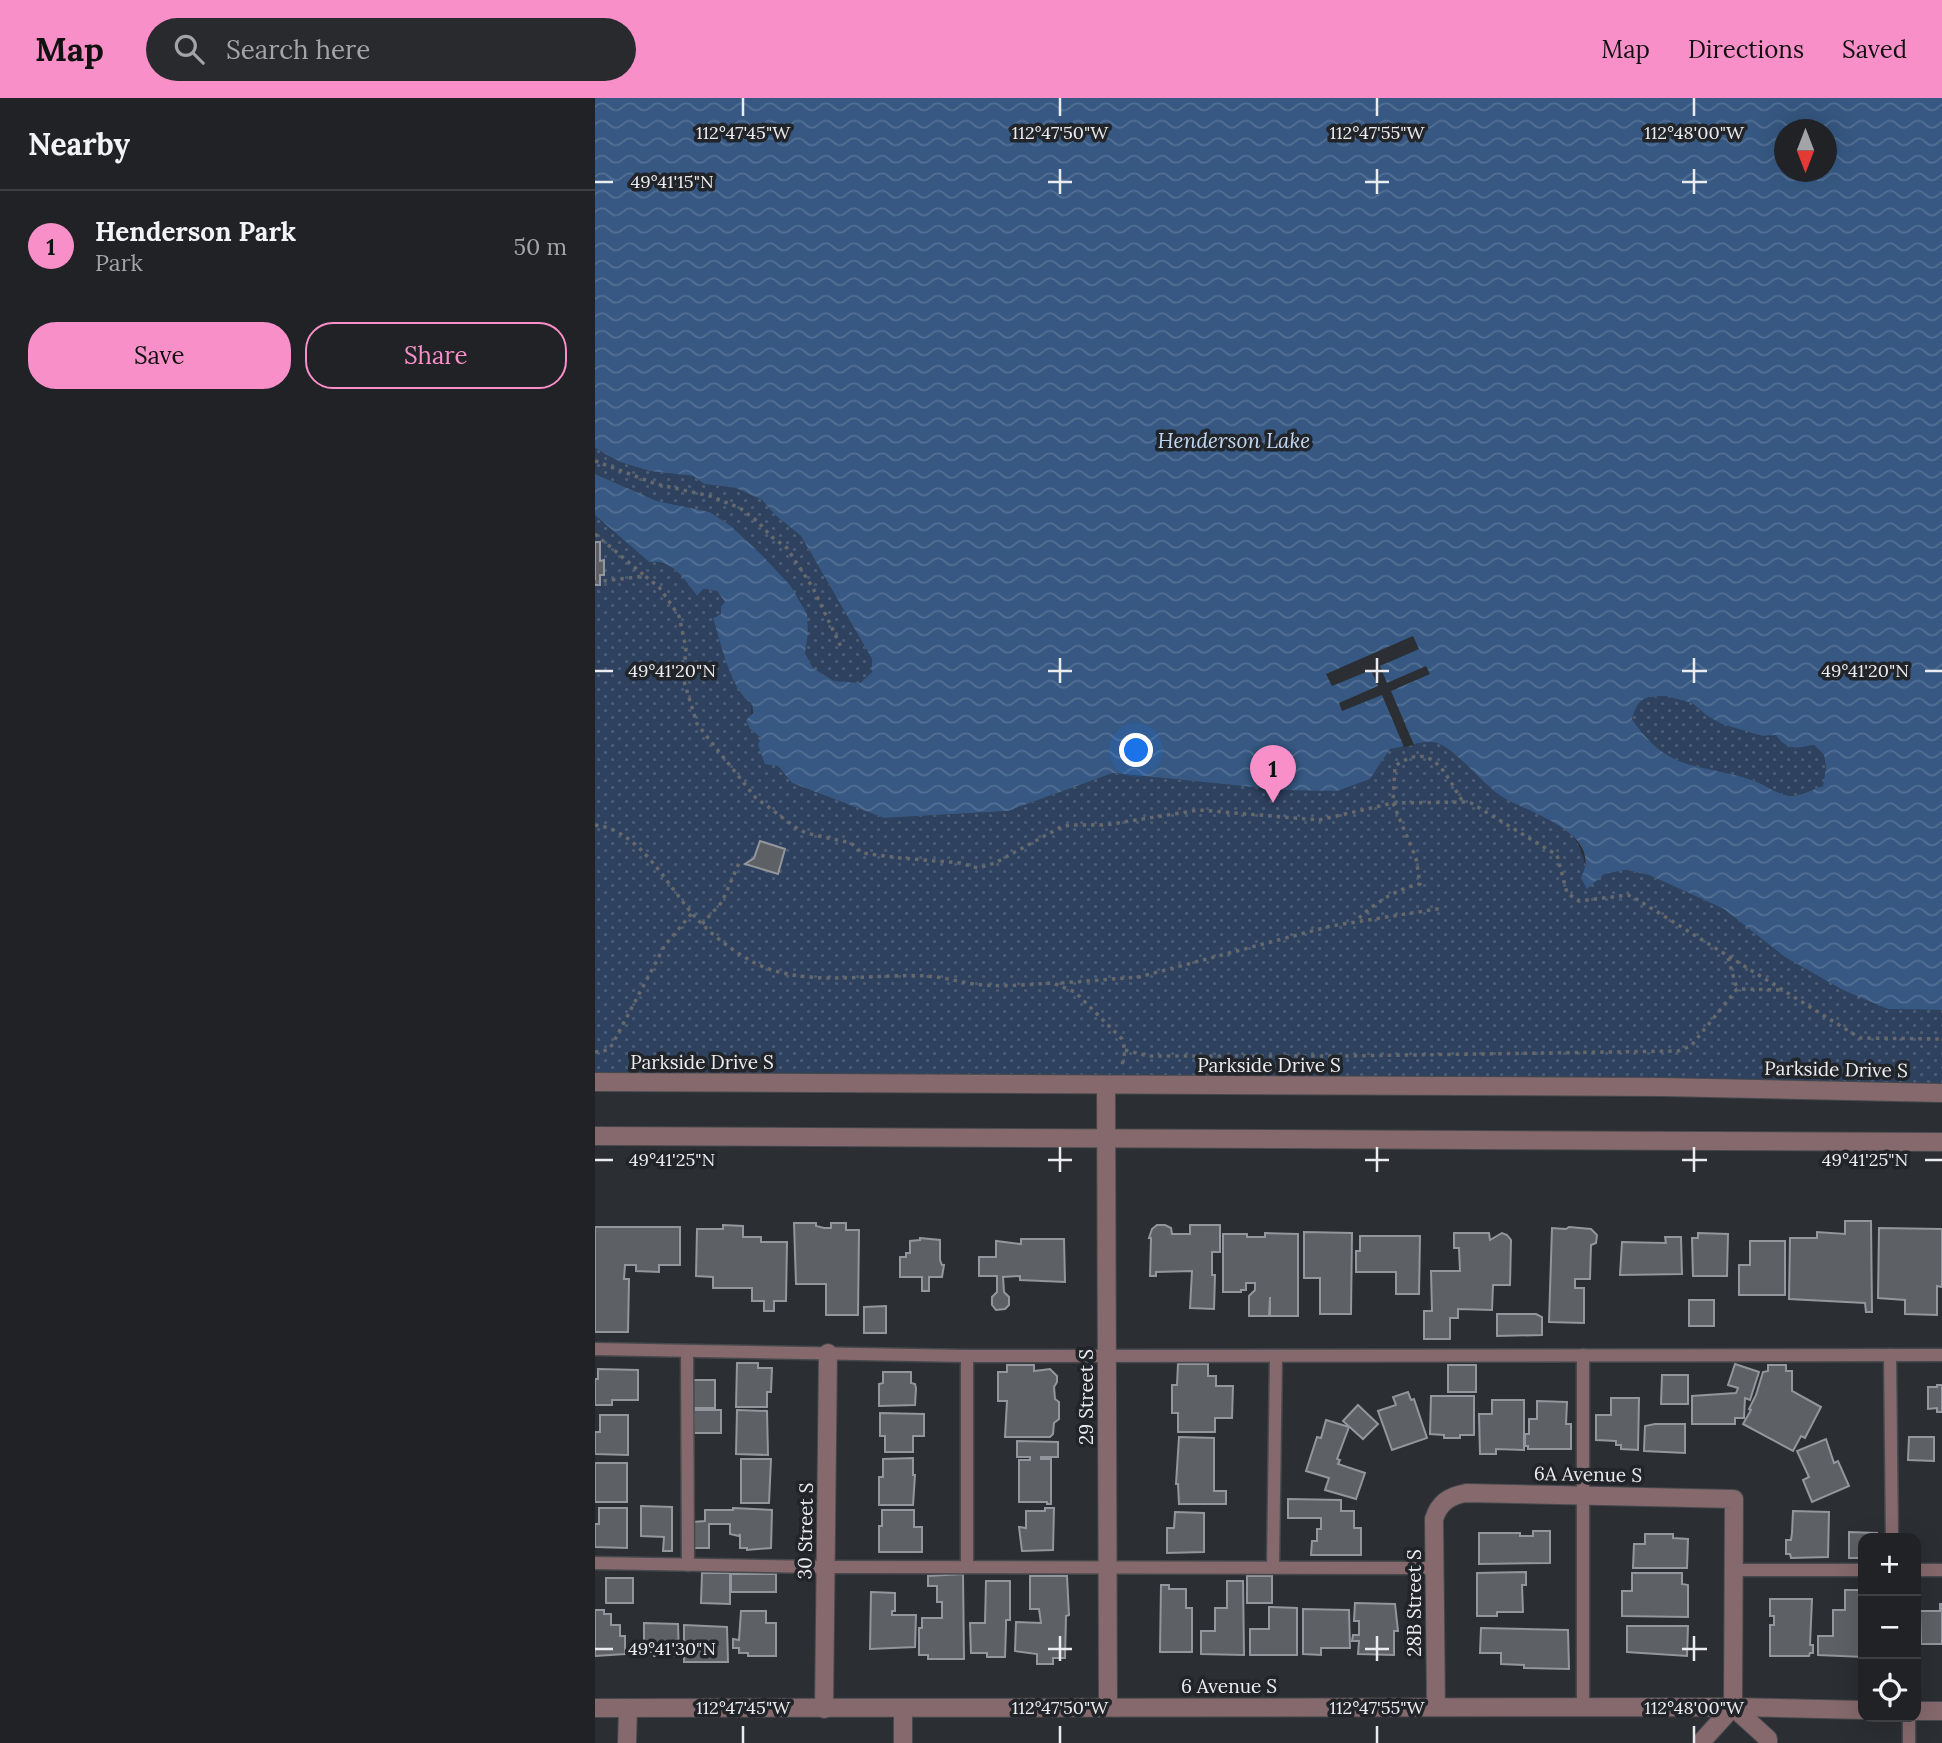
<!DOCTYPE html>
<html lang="en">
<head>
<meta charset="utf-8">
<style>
  body { margin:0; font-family:Lora,serif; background:#282a2e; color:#f1f3f6 }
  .controls { position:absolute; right:21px; bottom:21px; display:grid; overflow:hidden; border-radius:14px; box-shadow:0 7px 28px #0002 }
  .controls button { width:63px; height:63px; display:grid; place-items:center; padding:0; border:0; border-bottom:2px solid #3d3f43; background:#202226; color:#f1f3f6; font:35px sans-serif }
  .compass { position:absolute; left:1179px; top:21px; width:63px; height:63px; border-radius:50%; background:#202226; box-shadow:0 7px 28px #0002; rotate:180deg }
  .you { position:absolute; left:542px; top:653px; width:24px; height:24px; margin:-18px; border:5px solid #fff; border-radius:50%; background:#1a73e8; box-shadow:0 0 0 10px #1a73e833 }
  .badge { display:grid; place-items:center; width:46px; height:46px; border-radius:50%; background:#f98fc8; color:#111; font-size:23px; font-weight:700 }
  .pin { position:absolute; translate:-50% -58px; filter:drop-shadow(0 2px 4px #0008) }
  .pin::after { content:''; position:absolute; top:37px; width:24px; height:21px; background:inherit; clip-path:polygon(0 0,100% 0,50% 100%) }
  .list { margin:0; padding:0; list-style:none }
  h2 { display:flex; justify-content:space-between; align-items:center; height:91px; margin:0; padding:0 28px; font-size:30px }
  h2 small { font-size:23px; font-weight:400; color:#a2a4a7 }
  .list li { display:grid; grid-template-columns:46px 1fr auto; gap:21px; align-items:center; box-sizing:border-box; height:112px; padding:0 28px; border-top:2px solid #3d3f43 }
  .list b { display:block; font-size:26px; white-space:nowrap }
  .list p { margin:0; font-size:23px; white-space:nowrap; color:#a2a4a7 }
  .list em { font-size:23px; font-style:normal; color:#a2a4a7 }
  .actions { display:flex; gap:14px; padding:21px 28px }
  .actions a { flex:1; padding:16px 0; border:2px solid #f98fc8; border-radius:28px; text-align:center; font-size:24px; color:#f98fc8 }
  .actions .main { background:#f98fc8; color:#111 }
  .icon { flex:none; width:38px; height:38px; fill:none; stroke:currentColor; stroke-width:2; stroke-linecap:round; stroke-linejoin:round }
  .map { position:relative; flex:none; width:1347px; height:1645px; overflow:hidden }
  header { display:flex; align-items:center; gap:42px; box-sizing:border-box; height:98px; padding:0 35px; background:#f98fc8; color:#111 }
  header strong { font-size:33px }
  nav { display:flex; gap:38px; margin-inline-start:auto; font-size:24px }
  .search { width:490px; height:63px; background:#282a2e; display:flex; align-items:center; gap:18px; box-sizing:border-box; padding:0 24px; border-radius:38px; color:#a2a4a7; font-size:26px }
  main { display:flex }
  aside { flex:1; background:#202226 }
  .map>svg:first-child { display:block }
  .green { fill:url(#green-dots) }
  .water { fill:url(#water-waves); fill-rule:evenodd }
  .pier { fill:#2b2e32 }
  .building { fill:#5d6065; stroke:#93969c; stroke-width:2 }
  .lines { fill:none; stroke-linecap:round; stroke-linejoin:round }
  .service-casing { stroke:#46494c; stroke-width:15 }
  .minor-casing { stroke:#46494c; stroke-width:20 }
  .tertiary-casing { stroke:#46494c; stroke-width:20 }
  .path { stroke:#66696c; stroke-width:3.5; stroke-dasharray:3.5 5; stroke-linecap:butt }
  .service { stroke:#85696c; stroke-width:12 }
  .minor { stroke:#85696c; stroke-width:18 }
  .tertiary { stroke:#85696c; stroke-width:18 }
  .ticks { fill:none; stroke:#eaecef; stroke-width:2.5 }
  .labels { text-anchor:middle; stroke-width:7; stroke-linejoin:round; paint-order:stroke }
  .street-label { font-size:19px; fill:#eaecef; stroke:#212428 }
  .water-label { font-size:21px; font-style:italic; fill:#c1d7f1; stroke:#212428 }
  .ticks-label { font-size:18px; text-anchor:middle; fill:#eaecef; stroke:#212428; stroke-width:7; stroke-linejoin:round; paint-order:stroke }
</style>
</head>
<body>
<header>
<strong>Map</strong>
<div class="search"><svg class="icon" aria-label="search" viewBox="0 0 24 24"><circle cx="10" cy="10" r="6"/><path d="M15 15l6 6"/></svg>Search here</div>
<nav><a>Map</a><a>Directions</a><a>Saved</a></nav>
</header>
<main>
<aside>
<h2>Nearby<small></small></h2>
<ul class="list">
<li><span class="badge">1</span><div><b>Henderson Park</b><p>Park</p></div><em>50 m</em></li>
</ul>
<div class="actions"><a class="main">Save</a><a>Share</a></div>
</aside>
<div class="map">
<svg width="1347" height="1645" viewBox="0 0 1347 1645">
  <defs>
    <pattern id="green-dots" width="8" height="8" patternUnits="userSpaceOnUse" patternTransform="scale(1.75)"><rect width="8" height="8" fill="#2e415f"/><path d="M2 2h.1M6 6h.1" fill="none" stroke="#4c5d76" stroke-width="1.8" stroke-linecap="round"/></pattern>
    <pattern id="water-waves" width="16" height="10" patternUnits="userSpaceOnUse" patternTransform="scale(1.75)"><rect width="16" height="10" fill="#365882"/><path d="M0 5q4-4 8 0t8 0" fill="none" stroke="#537094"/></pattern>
  </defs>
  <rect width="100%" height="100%" fill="#2b2e32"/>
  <g class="green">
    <polygon points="0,350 25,364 53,373 98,378 109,386 141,390 167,402 181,418 206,438 277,561 277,574 265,585 239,583 218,570 210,555 213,536 195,487 167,457 136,428 115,414 62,403 0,376"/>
    <path d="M0,417L54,464C78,463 89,480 102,498L107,491L122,493L130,504L126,516L119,519L157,605L155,631L166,640L183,668L197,685L289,720L413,713L518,675L687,692L775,681L795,651C808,649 825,643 838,644C857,647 887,685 905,697C928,712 956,716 976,736C985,746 988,757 991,770L1008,776L1031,772L1054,777L1129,811L1293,911L1347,912V995L0,984Z"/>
    <path d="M1070,598L1097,605L1111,617L1173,638L1181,636L1206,649L1219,647L1229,657L1231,669L1228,688C1218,691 1207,697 1197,698C1184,698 1170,686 1157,682C1101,664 1074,675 1037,621C1044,599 1049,599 1070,598Z"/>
  </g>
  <path class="water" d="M0,0H1347V912L1293,911L1248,892L1190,859L1129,811L1054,777L1031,772L1009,776L992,791L986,780C1010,734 932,715 906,698C887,686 858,647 838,644C826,643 808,649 795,651L775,681L742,693L687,692L518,675L413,713L289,720L197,685L183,668L170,666L163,647L166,640L155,631L151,622L158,615L157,605C136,595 125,541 118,520L126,516V509L130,504L122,493L108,491L102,498C89,481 78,462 54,464L0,417V376L62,403L115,414L136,428L167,457L195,487L212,516L213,536L210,555L218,570L239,583L265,585L277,574V561L206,438L181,418L167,402L141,390L109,386L98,378L54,373L25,364L0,350ZM1190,32H1232V74H1190ZM1070,598L1097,605L1111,617L1127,626L1168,638L1181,637C1192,653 1201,650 1219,647L1229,657L1231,669L1228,688C1218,691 1208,697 1197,698C1184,698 1170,686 1157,682C1101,664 1074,675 1037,621C1044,599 1049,599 1070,598Z"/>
  <polygon class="pier" points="818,538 824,551 785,568 792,585 831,568 835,576 796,593 819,647 809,649 787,597 747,613 744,605 783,588 776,572 737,588 731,576"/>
  <g class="building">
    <polygon points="0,444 5,444 5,463 9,462 9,477 5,477 5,487 0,487"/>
    <polygon points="165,743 190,751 183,776 150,766 159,760"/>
    <polygon points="1250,1123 1276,1123 1277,1214 1271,1214 1270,1205 1194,1201 1195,1140 1222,1140 1222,1134 1250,1136"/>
    <polygon points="199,1125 221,1125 221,1128 229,1130 236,1130 236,1125 251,1125 251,1132 264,1132 263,1217 231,1217 231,1186 201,1186"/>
    <polygon points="128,1127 148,1128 148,1139 166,1139 166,1144 192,1144 191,1203 179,1203 179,1213 169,1213 169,1203 157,1203 157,1190 118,1190 118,1179 101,1178 102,1131 128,1131"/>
    <polygon points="562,1127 570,1127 576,1130 577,1136 595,1136 595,1127 625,1127 625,1154 617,1154 617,1177 620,1177 619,1211 595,1210 597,1173 561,1174 561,1178 555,1178 556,1140 554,1140 557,1131"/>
    <polygon points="0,1129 85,1129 85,1167 64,1167 64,1174 41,1173 41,1167 30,1167 29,1181 34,1181 33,1234 0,1234"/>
    <polygon points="974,1129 996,1131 1002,1137 1001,1145 996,1147 995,1181 980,1181 980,1190 989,1190 989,1225 954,1224 957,1130 971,1131"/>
    <polygon points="1284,1130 1347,1131 1347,1189 1342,1188 1342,1217 1310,1216 1310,1202 1283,1200"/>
    <polygon points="709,1134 757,1135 756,1216 725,1216 725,1180 709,1180"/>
    <polygon points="670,1135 703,1136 703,1218 675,1218 675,1199 674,1218 654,1218 654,1198 660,1192 660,1185 651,1185 651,1192 646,1192 646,1194 628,1194 628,1136 652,1136 652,1139 670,1139"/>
    <polygon points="859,1135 894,1135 895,1142 907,1135 912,1137 916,1142 915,1187 898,1187 897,1212 863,1211 863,1220 855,1220 855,1241 829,1241 829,1213 837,1213 836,1173 865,1173 864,1150 859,1150"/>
    <polygon points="1103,1135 1133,1136 1132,1178 1098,1178 1097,1140 1103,1140"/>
    <polygon points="765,1138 825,1138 824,1196 801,1196 801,1174 761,1174 761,1153 765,1153"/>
    <polygon points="1070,1139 1086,1139 1087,1176 1025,1177 1027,1144 1071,1145"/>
    <polygon points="325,1140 345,1142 345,1162 347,1167 349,1167 347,1179 334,1179 334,1193 327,1193 327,1179 305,1179 305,1159 311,1159 311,1155 315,1155 315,1143 325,1142"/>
    <polygon points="426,1141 469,1141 470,1184 425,1182 425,1178 408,1179 409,1194 414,1199 414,1207 410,1211 401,1212 397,1207 397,1199 402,1194 402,1178 384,1178 384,1159 401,1159 401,1143 426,1146"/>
    <polygon points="1155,1143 1190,1143 1190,1197 1144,1197 1144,1167 1155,1167"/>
    <rect x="1094" y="1202" width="25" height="26"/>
    <polygon points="291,1208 291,1235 269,1235 269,1209"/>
    <polygon points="902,1216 941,1216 947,1219 947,1237 902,1238"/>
    <polygon points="142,1265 163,1265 163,1270 177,1270 176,1294 172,1294 172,1309 141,1309"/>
    <polygon points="583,1266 613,1266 613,1278 621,1278 621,1288 638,1288 637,1320 620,1320 620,1334 583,1334 583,1315 577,1315 577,1287 582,1287"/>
    <polygon points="1140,1266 1164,1274 1155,1302 1150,1300 1149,1320 1140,1320 1140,1326 1097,1326 1097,1298 1141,1295 1143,1290 1133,1287"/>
    <polygon points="412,1267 439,1267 439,1273 455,1271 462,1278 462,1284 459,1289 460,1301 464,1304 464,1321 459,1325 458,1336 455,1339 410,1339 412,1303 403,1303 403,1274 412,1274"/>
    <rect x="853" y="1267" width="28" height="27"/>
    <polygon points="1173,1267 1191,1267 1191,1273 1197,1273 1197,1293 1226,1309 1210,1340 1206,1338 1198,1353 1148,1326 1156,1312 1154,1311 1161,1297 1168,1274 1173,1273"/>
    <polygon points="3,1271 43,1272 43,1302 17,1302 17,1307 0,1307 0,1281 3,1281"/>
    <polygon points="288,1274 316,1274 316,1285 320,1286 321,1290 320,1307 284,1308 284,1286 288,1285"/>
    <polygon points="1067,1277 1093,1277 1093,1306 1066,1306"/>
    <rect x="97" y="1282" width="23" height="28"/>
    <polygon points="1342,1287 1347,1287 1347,1314 1342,1314 1342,1310 1333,1311 1333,1289 1342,1289"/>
    <polygon points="813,1294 816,1302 819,1301 832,1340 797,1352 783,1313 801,1307 798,1299"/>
    <polygon points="836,1298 879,1298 879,1337 865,1337 865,1340 849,1340 849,1337 835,1336"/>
    <polygon points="1016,1300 1044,1300 1043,1352 1026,1351 1026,1347 1021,1347 1021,1343 1001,1342 1001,1317 1016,1317"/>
    <polygon points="897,1302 929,1302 929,1352 901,1351 901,1356 885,1356 884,1316 897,1316"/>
    <polygon points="942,1303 972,1304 971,1326 976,1326 976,1351 933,1351 933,1348 930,1348 930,1336 934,1336 934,1321 942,1321"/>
    <polygon points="763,1307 783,1326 768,1341 748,1323"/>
    <rect x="99" y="1312" width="27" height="23"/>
    <polygon points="142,1312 172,1313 173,1357 141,1356"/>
    <polygon points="285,1315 329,1316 329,1338 318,1338 318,1354 290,1354 290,1338 285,1338"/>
    <polygon points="5,1317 33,1317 33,1357 0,1356 0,1334 5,1334"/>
    <polygon points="731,1322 754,1329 742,1361 745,1362 743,1366 770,1375 761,1401 730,1392 734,1380 711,1373 722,1339 726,1340"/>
    <polygon points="1060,1326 1090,1326 1090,1355 1049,1353 1050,1328"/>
    <polygon points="584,1339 619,1340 619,1393 631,1393 631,1406 584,1406 583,1386 581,1386"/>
    <polygon points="1314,1339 1339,1339 1339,1363 1313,1362"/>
    <polygon points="1231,1341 1239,1365 1243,1363 1254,1388 1217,1404 1208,1382 1214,1379 1202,1353"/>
    <polygon points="422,1343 463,1344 463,1359 446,1359 446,1361 456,1361 456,1406 452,1406 452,1404 424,1404 424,1362 435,1362 435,1359 422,1359"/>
    <polygon points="318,1360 318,1377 320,1377 318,1407 284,1407 284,1379 288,1379 288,1361"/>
    <polygon points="146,1361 176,1361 174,1405 146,1405"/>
    <rect x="0" y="1365" width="32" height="39"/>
    <polygon points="693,1401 746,1402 746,1413 759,1413 759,1430 766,1430 766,1457 716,1457 717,1443 722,1443 722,1431 726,1431 726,1420 693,1420"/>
    <polygon points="46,1408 77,1409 77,1453 68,1453 69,1439 46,1438"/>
    <polygon points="4,1410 32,1410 32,1450 0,1449 0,1426 4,1426"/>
    <polygon points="138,1410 177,1412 176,1450 152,1452 152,1450 145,1450 145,1436 144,1438 135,1436 135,1426 114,1426 114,1450 98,1450 98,1424 110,1423 110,1412 138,1412"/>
    <polygon points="450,1410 459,1410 458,1452 427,1453 424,1429 431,1430 431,1413 450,1413"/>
    <polygon points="287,1412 319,1412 319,1429 327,1429 327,1454 284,1454 284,1428 287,1428"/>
    <polygon points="1198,1413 1234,1414 1233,1459 1196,1460 1195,1456 1191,1456 1191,1442 1196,1442 1197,1435"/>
    <polygon points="580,1414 609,1415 609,1454 572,1455 572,1430 579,1430"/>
    <polygon points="938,1433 955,1433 955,1465 884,1466 884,1435 925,1435 925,1438 938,1438"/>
    <polygon points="1254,1434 1282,1435 1282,1440 1268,1440 1268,1460 1254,1460"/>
    <polygon points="1050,1436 1078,1436 1078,1440 1093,1441 1092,1470 1038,1470 1039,1446 1050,1446"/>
    <polygon points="931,1474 931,1487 927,1487 928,1514 902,1514 902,1518 882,1518 882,1475"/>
    <polygon points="107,1475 135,1475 135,1506 106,1505"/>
    <polygon points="1037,1475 1087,1475 1087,1486 1093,1487 1093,1519 1027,1518 1027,1493 1037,1493"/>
    <rect x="136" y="1476" width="45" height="18"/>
    <polygon points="368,1476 369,1561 333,1561 333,1557 324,1557 324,1530 327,1530 327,1520 347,1520 347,1504 342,1504 342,1488 333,1488 333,1478"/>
    <polygon points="435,1478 472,1478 474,1517 471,1518 470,1560 458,1560 458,1566 442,1566 442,1556 420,1553 421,1524 446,1525 444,1511 435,1511"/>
    <rect x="652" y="1478" width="25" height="27"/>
    <rect x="11" y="1480" width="27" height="25"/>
    <polygon points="391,1483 415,1483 415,1522 411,1522 411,1529 410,1559 392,1559 392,1555 376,1555 375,1525 390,1525"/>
    <polygon points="632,1483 648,1483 649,1557 606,1556 606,1533 620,1533 620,1510 632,1510"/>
    <polygon points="566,1487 574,1487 574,1491 591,1491 591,1510 597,1510 597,1554 565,1554"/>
    <polygon points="1250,1492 1268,1492 1268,1559 1223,1557 1223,1538 1238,1538 1238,1512 1250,1512"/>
    <polygon points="276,1494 300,1495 300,1513 297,1513 297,1517 321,1517 320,1549 275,1551"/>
    <polygon points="1175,1501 1217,1501 1215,1547 1218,1547 1218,1555 1215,1555 1214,1558 1175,1558 1175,1527 1179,1527 1179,1518 1175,1518"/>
    <polygon points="760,1505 800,1506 803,1533 799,1533 799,1557 763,1556 764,1543 757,1543 758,1537 764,1537 764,1523 759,1523"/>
    <polygon points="1345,1506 1347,1506 1347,1546 1326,1546 1325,1513 1345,1513"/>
    <polygon points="674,1509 702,1510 702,1557 655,1557 655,1531 674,1531"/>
    <polygon points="708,1511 754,1512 755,1550 726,1550 726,1557 708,1556"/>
    <polygon points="0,1512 9,1512 9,1516 16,1516 16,1527 25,1527 25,1538 30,1538 30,1556 0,1558"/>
    <polygon points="146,1513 171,1513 171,1525 181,1525 181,1558 153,1558 153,1555 144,1555 144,1550 138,1550 138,1541 144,1542"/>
    <polygon points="49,1525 83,1526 84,1558 59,1558 59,1554 49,1554"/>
    <polygon points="89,1527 132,1529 133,1564 89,1564"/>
    <polygon points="1032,1528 1093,1528 1092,1558 1032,1554"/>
    <polygon points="886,1530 973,1532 974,1571 929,1570 929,1567 906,1566 906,1555 885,1555"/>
  </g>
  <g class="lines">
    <defs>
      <g id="service">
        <polyline points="0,1251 372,1258 1347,1257"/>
        <polyline points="92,1253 93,1467"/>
        <polyline points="988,1257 988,1609"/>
        <polyline points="1295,1257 1297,1440"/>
        <polyline points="372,1258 372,1469"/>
        <polyline points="0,1465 231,1469 839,1470"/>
        <polyline points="678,1469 681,1258"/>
        <polyline points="1139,1472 1268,1472"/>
        <polyline points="1321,1472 1347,1472"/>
        <polyline points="1314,1645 1314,1619"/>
      </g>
      <g id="minor">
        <polyline points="511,988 513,1609"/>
        <path d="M841,1609L839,1421C844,1405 854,1398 871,1395L1139,1401L1138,1609"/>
        <polyline points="1138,1609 1173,1641 1173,1645"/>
        <polyline points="0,1610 1138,1609 1268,1612"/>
        <polyline points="229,1611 233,1255"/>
        <polyline points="1321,1613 1347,1613"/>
        <polyline points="32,1645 33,1611"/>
        <polyline points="308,1645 308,1611"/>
        <polyline points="1108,1645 1108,1642 1138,1609"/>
      </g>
      <g id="tertiary">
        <polyline points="0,984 1067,989 1347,995"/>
        <polyline points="0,1038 1347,1044"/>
      </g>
    </defs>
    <use href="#service" class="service-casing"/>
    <use href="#minor" class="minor-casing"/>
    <use href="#tertiary" class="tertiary-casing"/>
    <g class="path">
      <polyline points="0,363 61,386 115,398 145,410 162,423 177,439 192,450 218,490 247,551"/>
      <polyline points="0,436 50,478"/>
      <polyline points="0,484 50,478 64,489 84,518 91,550 88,580 102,626 160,699 200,729 211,735 256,745 267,755 305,760 365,765 383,770 400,765 466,729 476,727 510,727 604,712 724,722 798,705 868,704 876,705 962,757 972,795 984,803 1033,797 1043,802 1265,940 1347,941"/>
      <path d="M0,727C46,732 73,790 103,822C118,838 138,853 158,864C209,891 276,875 331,878C351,879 370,886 389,887C412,889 436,886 458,885L480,894L527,941L530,952L527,968"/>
      <path d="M764,820C781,804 802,791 825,786L821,760L798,705L800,668C838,641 850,676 868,704"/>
      <polyline points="107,826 127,804 144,765"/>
      <polyline points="1133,860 1142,891"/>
      <polyline points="466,885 544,879 736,828 848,810"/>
      <polyline points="530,952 553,958 750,958 1083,953 1096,948 1142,891 1185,892"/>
      <polyline points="0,954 13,952 17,947 70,847 97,815"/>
    </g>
    <use href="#service" class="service"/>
    <use href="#minor" class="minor"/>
    <use href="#tertiary" class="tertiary"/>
  </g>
  <path class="ticks" d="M148,0V18M465,0V18M782,0V18M1099,0V18M465,71V96M782,71V96M1099,71V96M0,84H18M453,84H477M770,84H794M1087,84H1112M465,560V585M782,560V585M1099,560V585M0,573H18M453,573H477M770,573H794M1087,573H1112M1330,573H1347M465,1049V1074M782,1049V1074M1099,1049V1074M0,1062H18M453,1062H477M770,1062H794M1087,1062H1112M1330,1062H1347M465,1538V1563M782,1538V1563M1099,1538V1563M0,1551H18M453,1551H477M770,1551H794M1087,1551H1112M148,1628V1645M465,1628V1645M782,1628V1645M1099,1628V1645"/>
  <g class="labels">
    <g class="street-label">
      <text x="107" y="971">Parkside Drive S</text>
      <text x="674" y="974">Parkside Drive S</text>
      <text transform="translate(1241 971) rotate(1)" y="7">Parkside Drive S</text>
      <text transform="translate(491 1299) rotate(-90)" y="7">29 Street S</text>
      <text transform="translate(993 1376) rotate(1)" y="7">6A Avenue S</text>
      <text transform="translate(210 1433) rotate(-89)" y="7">30 Street S</text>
      <text transform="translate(819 1505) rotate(-90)" y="7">28B Street S</text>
      <text x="634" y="1595">6 Avenue S</text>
    </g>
    <g class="water-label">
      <text x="639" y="350">Henderson Lake</text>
    </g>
  </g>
  <g class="ticks-label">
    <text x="148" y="41">112°47'45"W</text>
    <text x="465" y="41">112°47'50"W</text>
    <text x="782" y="41">112°47'55"W</text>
    <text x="1099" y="41">112°48'00"W</text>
    <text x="77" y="90">49°41'15"N</text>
    <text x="1270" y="579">49°41'20"N</text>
    <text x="77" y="579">49°41'20"N</text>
    <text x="1270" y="1068">49°41'25"N</text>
    <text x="77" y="1068">49°41'25"N</text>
    <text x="77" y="1557">49°41'30"N</text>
    <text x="148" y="1616">112°47'45"W</text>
    <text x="465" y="1616">112°47'50"W</text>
    <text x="782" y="1616">112°47'55"W</text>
    <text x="1099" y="1616">112°48'00"W</text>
  </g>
</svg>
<div class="controls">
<button>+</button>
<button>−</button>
<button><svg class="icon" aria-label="locate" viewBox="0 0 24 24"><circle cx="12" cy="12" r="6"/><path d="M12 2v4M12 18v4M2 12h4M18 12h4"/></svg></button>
</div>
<svg class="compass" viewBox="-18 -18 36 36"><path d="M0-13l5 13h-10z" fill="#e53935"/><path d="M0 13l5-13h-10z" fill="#a2a4a7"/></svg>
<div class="you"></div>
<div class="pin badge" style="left:678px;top:705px">1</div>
</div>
</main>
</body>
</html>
